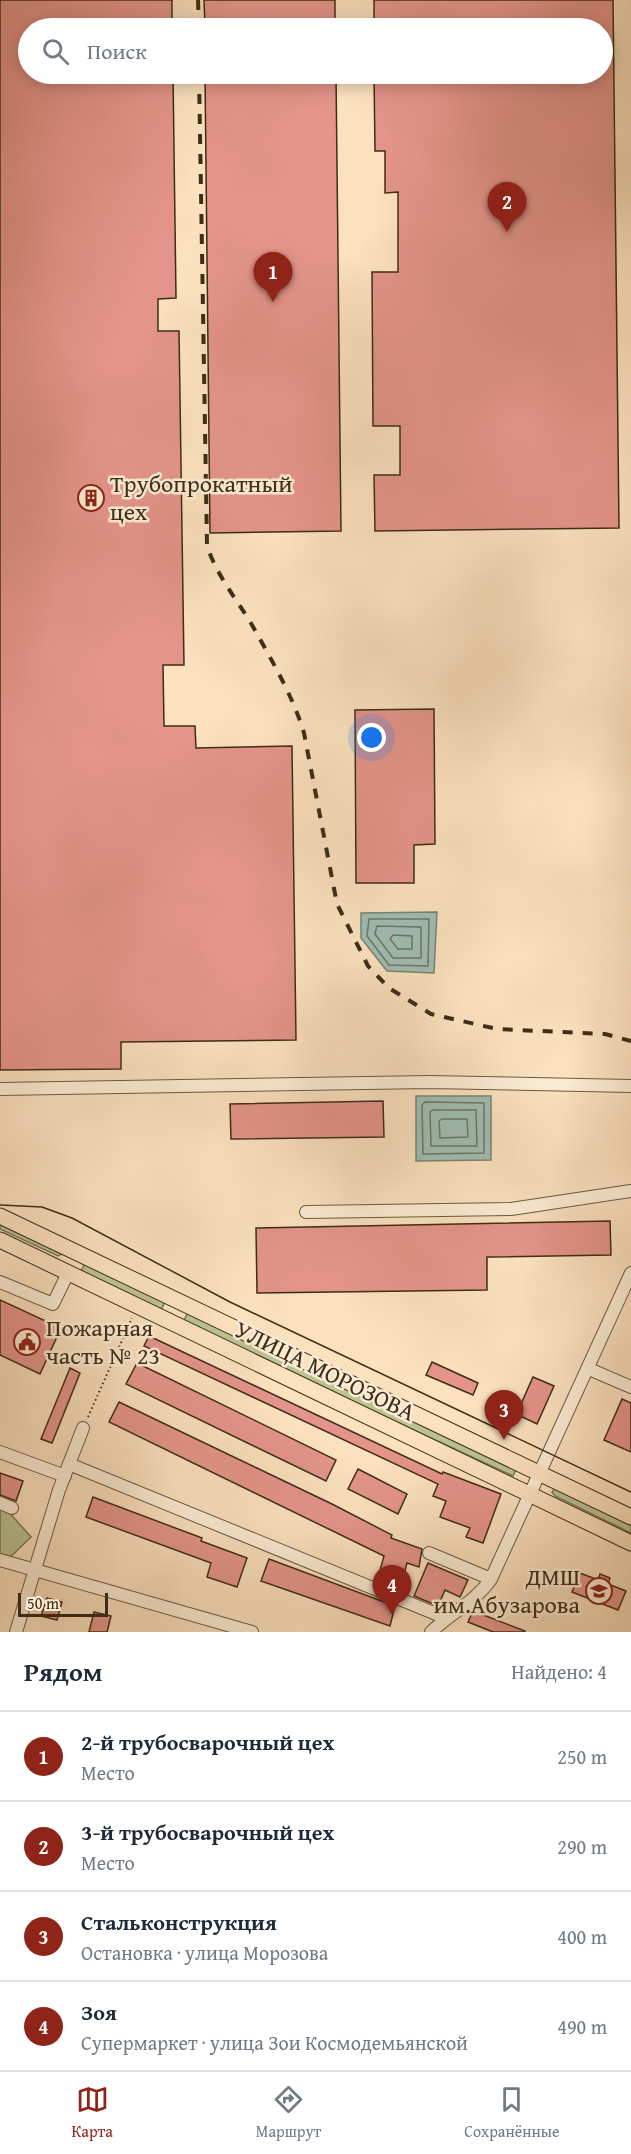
<!DOCTYPE html>
<html lang="ru">
<head>
<meta charset="utf-8">
<style>
  body { margin:0; font-family:"Gentium Book Plus",serif; background:#f6f6f7; color:#1f2937 }
  .scale { position:absolute; left:18px; bottom:15px; width:90px; box-sizing:border-box; padding-left:6px; border:3px solid #3e2d17; border-top:0; font-size:16px; line-height:21px; white-space:nowrap; color:#3e2d17; -webkit-text-stroke:4px #fcecd5; paint-order:stroke }
  .you { position:absolute; left:372px; top:738px; width:21px; height:21px; margin:-15px; border:4px solid #fff; border-radius:50%; background:#1a73e8; box-shadow:0 0 0 9px #1a73e833 }
  .badge { display:grid; place-items:center; width:39px; height:39px; border-radius:50%; background:#8f2418; color:#fff; font-size:20px; font-weight:700 }
  .pin { position:absolute; translate:-50% -50px; filter:drop-shadow(0 2px 3px #0008) }
  .pin::after { content:''; position:absolute; top:32px; width:21px; height:18px; background:inherit; clip-path:polygon(0 0,100% 0,50% 100%) }
  .list { margin:0; padding:0; list-style:none }
  h2 { display:flex; justify-content:space-between; align-items:center; height:78px; margin:0; padding:0 24px; font-size:26px }
  h2 small { font-size:20px; font-weight:400; color:#747a83 }
  .list li { display:grid; grid-template-columns:39px 1fr auto; gap:18px; align-items:center; box-sizing:border-box; height:90px; padding:0 24px; border-top:2px solid #e0e1e3 }
  .list b { display:block; font-size:22px; white-space:nowrap }
  .list p { margin:0; font-size:20px; white-space:nowrap; color:#747a83 }
  .list em { font-size:20px; font-style:normal; color:#747a83 }
  .icon { flex:none; width:33px; height:33px; fill:none; stroke:currentColor; stroke-width:2; stroke-linecap:round; stroke-linejoin:round }
  .map { position:relative; flex:none; width:631px; height:1632px; overflow:hidden }
  .search { position:absolute; background:#fff; box-shadow:0 3px 15px #0003; left:18px; right:18px; top:18px; height:66px; display:flex; align-items:center; gap:15px; box-sizing:border-box; padding:0 21px; border-radius:33px; color:#747a83; font-size:22px }
  .sheet { height:438px; background:#fff }
  nav { display:flex; justify-content:space-around; align-items:center; box-sizing:border-box; height:84px; border-top:2px solid #e0e1e3; background:#fff; font-size:16px; color:#747a83 }
  nav a { display:grid; justify-items:center; gap:3px }
  nav .on { color:#8f2418 }
  .map>svg:first-child { display:block }
  .green { fill:#bbc394; stroke:#7c7856; stroke-width:1.5 }
  .water { fill:#9fbdb3; stroke:#788375; stroke-width:1.5 }
  .lines { fill:none; stroke-linecap:round; stroke-linejoin:round }
  .shore { stroke:#6e7565; stroke-width:1.5 }
  .building { fill:#e4948a; stroke:#3e2d17; stroke-width:1.5 }
  .minor-casing { stroke:#6d5a41; stroke-width:14 }
  .major-casing { stroke:#3e2d17; stroke-width:17 }
  .path { stroke:#3e2d17; stroke-width:2; stroke-dasharray:1.5 3; stroke-linecap:butt }
  .minor { stroke:#fcecd5; stroke-width:12 }
  .major { stroke:#fbe1be; stroke-width:15 }
  .tram { stroke:#3e2d17; stroke-width:1.5 }
  .rail { stroke:#3e2d17; stroke-width:4; stroke-dasharray:10 10; stroke-linecap:butt }
  .labels { text-anchor:middle; stroke-width:5; stroke-linejoin:round; paint-order:stroke }
  .poi-label { font-size:24px; fill:#3e2d17; stroke:#fcecd5; text-anchor:start }
  .street-label { font-size:24px; fill:#3e2d17; stroke:#fcecd5 }
</style>
</head>
<body>
<div class="map">
<svg width="631" height="1632" viewBox="0 0 631 1632">
  <rect width="100%" height="100%" fill="#fbe1be"/>
  <filter id="stains"><feTurbulence type="fractalNoise" baseFrequency=".00333" numOctaves="4"/><feColorMatrix values="0 0 0 0 .2 0 0 0 0 .09 0 0 0 0 .02 0 0 0 .5 -.17"/></filter>
  <radialGradient id="worn" r=".72"><stop offset=".6" stop-color="#630" stop-opacity="0"/><stop offset="1" stop-color="#630" stop-opacity=".3"/></radialGradient>
  <g class="green">
    <polygon points="0,1223 62,1254 58,1256 0,1229"/>
    <polygon points="85,1263 166,1300 161,1310 80,1273"/>
    <polygon points="188,1312 517,1467 513,1476 183,1323"/>
    <polygon points="555,1488 631,1523 631,1533 555,1496 552,1492"/>
    <polygon points="0,1507 7,1510 31,1537 5,1562 0,1560"/>
  </g>
  <g class="water">
    <polygon points="437,912 434,973 387,971 361,938 361,913"/>
    <polygon points="416,1096 491,1096 491,1160 416,1161"/>
  </g>
  <g class="lines">
    <g class="shore">
      <polygon points="369,919 429,919 428,966 389,965 367,936"/>
      <polygon points="377,926 421,927 421,958 393,958 375,934"/>
      <polygon points="393,935 412,936 412,949 398,949 390,939"/>
      <polygon points="425,1102 484,1103 484,1153 423,1154 422,1105"/>
      <polygon points="433,1110 476,1110 477,1146 431,1146 430,1112"/>
      <polygon points="442,1119 467,1119 468,1137 440,1138 439,1121"/>
    </g>
  </g>
  <g class="building">
    <polygon points="0,0 172,0 172,28 28,28 28,74 173,74 176,298 158,299 158,331 179,331 184,665 163,665 164,726 195,726 196,748 292,746 296,1040 121,1042 121,1069 0,1070"/>
    <polygon points="204,0 335,0 335,28 205,28"/>
    <polygon points="374,0 613,0 619,528 375,531 374,475 400,475 400,426 373,426 372,272 398,272 398,192 385,193 385,151 375,151 374,74 603,74 603,28 374,28"/>
    <polygon points="205,74 336,74 341,531 210,533"/>
    <polygon points="434,709 435,844 414,845 414,883 356,883 355,710"/>
    <polygon points="383,1101 384,1137 231,1139 230,1104"/>
    <polygon points="610,1221 611,1255 487,1257 487,1290 257,1293 256,1228"/>
    <polygon points="0,1300 61,1328 40,1374 0,1355"/>
    <polygon points="149,1336 442,1474 443,1472 501,1494 483,1543 466,1537 470,1528 440,1517 446,1501 433,1496 438,1484 144,1346"/>
    <polygon points="432,1362 478,1383 473,1395 426,1375"/>
    <polygon points="137,1363 336,1460 326,1481 126,1384"/>
    <polygon points="70,1368 80,1373 52,1443 41,1439"/>
    <polygon points="533,1377 554,1386 537,1424 497,1405 502,1395 521,1404"/>
    <polygon points="622,1399 631,1403 631,1452 604,1440"/>
    <polygon points="119,1402 332,1504 392,1535 391,1538 422,1549 419,1567 407,1563 402,1581 388,1577 386,1584 377,1581 384,1556 109,1422"/>
    <polygon points="358,1469 407,1494 398,1514 348,1489"/>
    <polygon points="0,1473 23,1481 16,1501 0,1495"/>
    <polygon points="93,1497 202,1538 201,1541 247,1558 237,1587 207,1577 211,1563 86,1517"/>
    <polygon points="269,1559 395,1606 390,1626 261,1581"/>
    <polygon points="428,1563 468,1580 460,1597 445,1590 438,1606 414,1596"/>
    <polygon points="580,1573 598,1580 600,1574 610,1578 608,1584 626,1591 618,1610 572,1592"/>
    <polygon points="47,1598 62,1602 57,1620 41,1616"/>
    <polygon points="473,1611 525,1631 525,1632 493,1632 468,1622"/>
    <polygon points="94,1612 111,1616 107,1632 89,1632"/>
  </g>
  <g class="lines">
    <defs>
      <g id="minor">
        <polyline points="0,1089 429,1082 631,1086"/>
        <polyline points="306,1212 511,1209 631,1191"/>
        <polyline points="0,1282 53,1304 68,1273"/>
        <polyline points="589,1369 631,1387"/>
        <polyline points="0,1452 65,1476"/>
        <polyline points="69,1464 446,1618"/>
        <polyline points="0,1503 12,1508"/>
        <polyline points="429,1553 491,1579"/>
        <polyline points="0,1560 252,1632"/>
        <polyline points="16,1632 59,1490 83,1428"/>
        <path d="M431,1632C451,1613 475,1602 491,1579L631,1273"/>
      </g>
      <g id="major">
        <polyline points="0,1216 631,1517"/>
        <polyline points="0,1240 631,1543"/>
      </g>
    </defs>
    <use href="#minor" class="minor-casing"/>
    <use href="#major" class="major-casing"/>
    <polyline class="path" points="88,1417 132,1318"/>
    <use href="#minor" class="minor"/>
    <use href="#major" class="major"/>
    <polyline class="tram" points="0,1205 42,1207 72,1218 230,1302 631,1492"/>
    <g class="rail">
      <polyline points="198,0 199,28"/>
      <path d="M199,74L207,546C217,576 236,598 252,625C271,659 293,696 304,733L337,904L368,966L389,988L431,1014L497,1029L605,1034L631,1041"/>
    </g>
  </g>
  <defs>
    <symbol id="building-ring" viewBox="-11 -11 22 22"><circle r="9.5" fill="#fcecd5" stroke="#8f2418" stroke-width="1.5"/><path d="M-4-6H4V6H1V3H-1V6H-4ZM-2.5-4.3h1.7v1.8h-1.7ZM.8-4.3h1.7v1.8H.8ZM-2.5-1h1.7V.8h-1.7ZM.8-1h1.7V.8H.8Z" fill="#8f2418"/></symbol>
    <symbol id="civic-ring" viewBox="-11 -11 22 22"><circle r="9.5" fill="#fcecd5" stroke="#8f2418" stroke-width="1.5"/><path d="M-.6-6.5H3V-4.5H.6V-3L4-1V1h2V6H-6V1h2V-1L-.6-3ZM-1.2 2.5V6h2.4V2.5Z" fill="#8f2418"/></symbol>
    <symbol id="school-ring" viewBox="-11 -11 22 22"><circle r="9.5" fill="#fcecd5" stroke="#8f2418" stroke-width="1.5"/><path d="M0-5L7-2L0 1L-7-2ZM-4 1L0 2.5L4 1V4Q0 6-4 4Z" fill="#8f2418"/></symbol>
  </defs>
  <g fill-rule="evenodd">
    <use href="#building-ring" x="76" y="483" width="30" height="30"/>
    <use href="#civic-ring" x="12" y="1327" width="30" height="30"/>
    <use href="#school-ring" x="584" y="1576" width="30" height="30"/>
  </g>
  <g class="labels">
    <g class="poi-label">
      <text x="110" y="492">Трубопрокатный<tspan x="110" dy="28">цех</tspan></text>
      <text x="46" y="1336">Пожарная<tspan x="46" dy="28">часть № 23</tspan></text>
      <text x="580" y="1585" text-anchor="end">ДМШ<tspan x="580" dy="28">им.Абузарова</tspan></text>
    </g>
    <g class="street-label">
      <text transform="translate(325 1371) rotate(26)" y="8">УЛИЦА МОРОЗОВА</text>
    </g>
  </g>
  <rect width="100%" height="100%" filter="url(#stains)"/>
  <rect width="100%" height="100%" fill="url(#worn)"/>
</svg>
<div class="scale">50 m</div>
<div class="you"></div>
<div class="pin badge" style="left:273px;top:302px">1</div>
<div class="pin badge" style="left:507px;top:232px">2</div>
<div class="pin badge" style="left:504px;top:1440px">3</div>
<div class="pin badge" style="left:392px;top:1615px">4</div>
<div class="search"><svg class="icon" aria-label="search" viewBox="0 0 24 24"><circle cx="10" cy="10" r="6"/><path d="M15 15l6 6"/></svg>Поиск</div>
</div>
<section class="sheet">
<h2>Рядом<small>Найдено: 4</small></h2>
<ul class="list">
<li><span class="badge">1</span><div><b>2-й трубосварочный цех</b><p>Место</p></div><em>250 m</em></li>
<li><span class="badge">2</span><div><b>3-й трубосварочный цех</b><p>Место</p></div><em>290 m</em></li>
<li><span class="badge">3</span><div><b>Стальконструкция</b><p>Остановка · улица Морозова</p></div><em>400 m</em></li>
<li><span class="badge">4</span><div><b>Зоя</b><p>Супермаркет · улица Зои Космодемьянской</p></div><em>490 m</em></li>
</ul>
</section>
<nav>
<a class="on"><svg class="icon" aria-label="map" viewBox="0 0 24 24"><path d="M3 6l6-2 6 2 6-2v14l-6 2-6-2-6 2zM9 4v14M15 6v14"/></svg>Карта</a>
<a><svg class="icon" aria-label="directions" viewBox="0 0 24 24"><path d="M12 3l9 9-9 9-9-9zM9 14v-3h6M13 9l2 2-2 2"/></svg>Маршрут</a>
<a><svg class="icon" aria-label="saved" viewBox="0 0 24 24"><path d="M7 4h10v16l-5-4-5 4z"/></svg>Сохранённые</a>
</nav>
</body>
</html>
